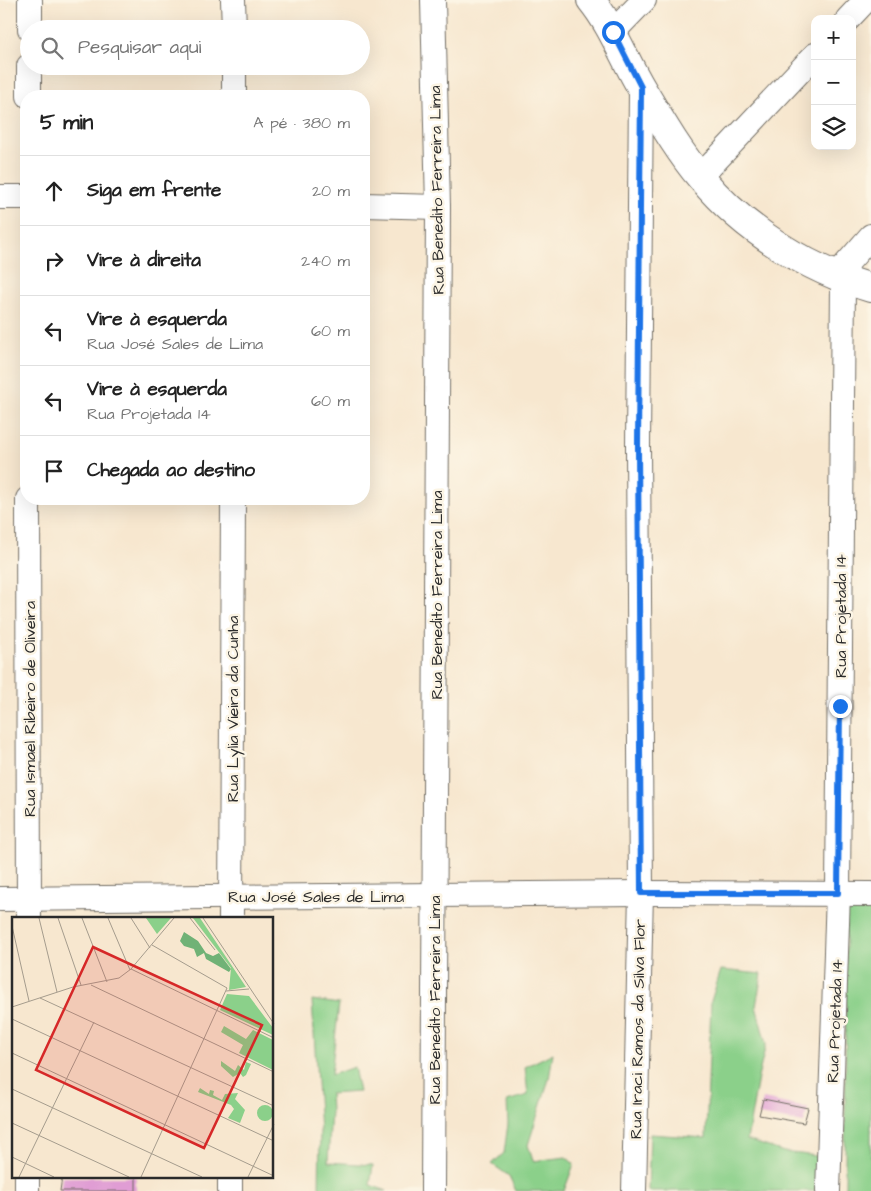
<!DOCTYPE html>
<html lang="pt">
<head>
<meta charset="utf-8">
<style>
  body { margin:0; font-family:"Architects Daughter",sans-serif; background:#f6f6f6; color:#222 }
  .controls { position:absolute; right:15px; top:15px; display:grid; overflow:hidden; border-radius:10px; box-shadow:0 5px 20px #0002 }
  .controls button { width:45px; height:45px; display:grid; place-items:center; padding:0; border:0; border-bottom:1px solid #e0e0e0; background:#fff; color:#222; font:25px sans-serif }
  .stop { position:absolute; width:15px; height:15px; margin:-11px; border:4px solid #1a73e8; border-radius:50%; background:#fff }
  .stop.end { background:#1a73e8; border-color:#fff; box-shadow:0 1px 5px #0008 }
  .list { margin:0; padding:0; list-style:none }
  h2 { display:flex; justify-content:space-between; align-items:center; height:65px; margin:0; padding:0 20px; font-size:21px }
  h2 small { font-size:16px; font-weight:400; color:#767676 }
  .list li { display:grid; grid-template-columns:32px 1fr auto; gap:15px; align-items:center; box-sizing:border-box; height:70px; padding:0 20px; border-top:1px solid #e0e0e0 }
  .list b { display:block; font-size:19px; white-space:nowrap }
  .list p { margin:0; font-size:16px; white-space:nowrap; color:#767676 }
  .list em { font-size:16px; font-style:normal; color:#767676 }
  .icon { flex:none; width:28px; height:28px; fill:none; stroke:currentColor; stroke-width:2; stroke-linecap:round; stroke-linejoin:round }
  .map { position:relative; flex:none; width:871px; height:1191px; overflow:hidden }
  .search { position:absolute; background:#fff; box-shadow:0 5px 20px #0002; left:20px; top:20px; width:350px; height:55px; display:flex; align-items:center; gap:12px; box-sizing:border-box; padding:0 18px; border-radius:28px; color:#767676; font-size:19px }
  .panel { position:absolute; background:#fff; box-shadow:0 5px 20px #0002; left:20px; top:90px; width:350px; height:415px; border-radius:20px }
  .map>svg:first-child { display:block }
  .green { fill:#8bd08a; stroke:#5b7e5a }
  .building { fill:#e09dd4 }
  .lines { fill:none; stroke-linecap:round; stroke-linejoin:round }
  .minor-casing { stroke:#726d64; stroke-width:26 }
  .tertiary-casing { stroke:#726d64; stroke-width:30 }
  .minor { stroke:#fff; stroke-width:24 }
  .tertiary { stroke:#fff; stroke-width:28 }
  .route { stroke:#1a73e8; stroke-width:6 }
  .labels { text-anchor:middle; stroke-width:5; stroke-linejoin:round; paint-order:stroke }
  .street-label { font-size:16px; fill:#2b2b2b; stroke:#fcf5e5 }
  .inset-road { fill:none; stroke:#a59c8d; stroke-width:1 }
  .view { fill:#d62828; fill-opacity:0.15; stroke:#d62828; stroke-width:2.5 }
  .inset-edge { fill:none; stroke:#2b2b2b; stroke-width:2.5 }
</style>
</head>
<body>
<div class="map">
<svg width="871" height="1191" viewBox="0 0 871 1191">
  <rect width="100%" height="100%" fill="#fcf5e5"/>
  <filter id="ink" filterUnits="userSpaceOnUse"><feTurbulence type="fractalNoise" baseFrequency=".02" numOctaves="2"/><feDisplacementMap in="SourceGraphic" scale="10" xChannelSelector="R" yChannelSelector="G"/><feConvolveMatrix kernelMatrix="1 2 1 2 8 2 1 2 1" color-interpolation-filters="sRGB"/></filter>
  <filter id="wash" filterUnits="userSpaceOnUse"><feTurbulence type="fractalNoise" baseFrequency=".0096" numOctaves="4" result="noise"/><feDisplacementMap in="SourceGraphic" scale="20" xChannelSelector="R" yChannelSelector="G"/><feGaussianBlur stdDeviation="1.12" result="paint"/><feColorMatrix in="noise" values="0 0 0 0 0 0 0 0 0 0 0 0 0 0 0 0 0 1.4 0 .05"/><feComposite in="paint" operator="in"/></filter>
  <g filter="url(#wash)">
    <rect width="100%" height="100%" fill="#f7e7cf"/>
    <g class="green">
      <polygon points="846,907 871,907 871,1191 845,1191"/>
      <polygon points="721,970 762,974 756,1006 766,1044 758,1078 747,1140 784,1152 817,1156 817,1191 648,1191 650,1134 706,1138 711,1001"/>
      <polygon points="312,1000 339,1004 331,1075 354,1067 359,1092 330,1094 331,1111 328,1162 373,1165 370,1185 387,1191 319,1191 320,1131"/>
      <polygon points="553,1053 549,1079 528,1145 533,1161 566,1157 574,1164 564,1191 516,1191 509,1176 492,1164 504,1153 508,1124 507,1101 528,1095 525,1067"/>
    </g>
    <g id="blocks">
      <g class="building">
        <polygon points="763,1099 808,1108 804,1123 759,1115"/>
        <polygon points="62,1177 136,1177 136,1191 60,1191"/>
      </g>
    </g>
  </g>
  <g filter="url(#ink)">
    <use href="#blocks" fill-opacity="0" stroke="#726d64" stroke-width="1"/>
    <g class="lines">
      <defs>
        <g id="minor">
          <polyline points="233,0 234,29"/>
          <polyline points="848,19 866,0"/>
          <polyline points="30,29 30,0"/>
          <polyline points="613,32 644,0"/>
          <polyline points="234,66 234,96"/>
          <polyline points="29,96 29,66"/>
          <polyline points="700,177 815,55"/>
          <polyline points="0,197 26,197"/>
          <polyline points="364,205 438,207"/>
          <polyline points="835,277 871,236"/>
          <polyline points="28,499 29,918"/>
          <polyline points="0,899 641,893 871,894"/>
          <polyline points="231,918 233,499"/>
          <polyline points="27,1191 27,1177"/>
          <polyline points="230,1191 230,1177"/>
          <polyline points="433,1191 438,207 433,0"/>
          <polyline points="634,1191 641,893 638,447 641,87"/>
          <polyline points="828,1191 838,893 843,280"/>
        </g>
        <path id="tertiary" d="M591,0C613,27 624,59 642,89C660,119 678,151 701,178C744,230 807,269 871,288"/>
      </defs>
      <use href="#minor" class="minor-casing"/>
      <use href="#tertiary" class="tertiary-casing"/>
      <use href="#minor" class="minor"/>
      <use href="#tertiary" class="tertiary"/>
    </g>
  </g>
  <g class="lines" filter="url(#ink)">
    <polyline class="route" points="613,32 641,87 638,446 641,893 838,893 840,706"/>
  </g>
  <g class="labels">
    <g class="street-label">
      <text transform="translate(436 190) rotate(-91)" y="6">Rua Benedito Ferreira Lima</text>
      <text transform="translate(436 595) rotate(-90)" y="6">Rua Benedito Ferreira Lima</text>
      <text transform="translate(840 616) rotate(-90)" y="6">Rua Projetada 14</text>
      <text transform="translate(29 709) rotate(-90)" y="6">Rua Ismael Ribeiro de Oliveira</text>
      <text transform="translate(232 709) rotate(-90)" y="6">Rua Lylia Vieira da Cunha</text>
      <text x="316" y="902">Rua José Sales de Lima</text>
      <text transform="translate(434 1000) rotate(-90)" y="6">Rua Benedito Ferreira Lima</text>
      <text transform="translate(834 1021) rotate(-88)" y="6">Rua Projetada 14</text>
      <text transform="translate(637 1029) rotate(-89)" y="6">Rua Iraci Ramos da Silva Flor</text>
    </g>
  </g>
  <g transform="translate(12 917)">
    <rect width="261" height="261" fill="#f7e7cf"/>
    <path d="M134,1H159L145,17ZM181,1H188L234,70L217,73L219,51ZM215,77L237,79L261,111V118L208,93ZM212,109L234,122L241,113L261,123V153L227,136L231,128L209,115ZM209,144L223,154L226,148L232,153L234,145L239,147L234,158L231,160L228,156L221,160L209,149ZM188,171L197,177L198,173L202,174L201,178L210,183L213,177L226,176L223,182L233,193L228,206L216,201L222,192L219,188L186,175ZM245 196a8 8 0 1 1 16 0a8 8 0 1 1-16 0Z" fill="#8bd08a"/>
    <path d="M172,15L186,24L194,36L201,39L207,36L219,52L217,55L194,42L192,36L185,40L182,32L172,29L168,24Z" fill="#70b276"/>
    <path class="inset-road" d="M27,1L45,75M46,1L69,68M70,1L95,65M96,1L118,53M119,1L138,31M178,1L203,33M191,1L262,107M0,9L17,84M119,52L262,121M79,68L262,155M214,74L237,72M28,81L262,189M0,90L61,70L107,61L119,52L162,1M0,102L262,224M0,136L262,259M0,172L190,260M0,206L117,260M0,240L42,260M7,260L82,105M129,260L215,71L140,28M236,260L262,207"/>
    <path class="view" d="M81,30L250,108L192,231L24,153Z"/>
    <rect width="261" height="261" class="inset-edge"/>
  </g>
</svg>
<div class="controls">
<button>+</button>
<button>−</button>
<button><svg class="icon" aria-label="layers" viewBox="0 0 24 24"><path d="M12 4l9 5-9 5-9-5zM3 14l9 5 9-5"/></svg></button>
</div>
<div class="stop" style="left:613px;top:32px"></div>
<div class="stop end" style="left:840px;top:706px"></div>
<div class="search"><svg class="icon" aria-label="search" viewBox="0 0 24 24"><circle cx="10" cy="10" r="6"/><path d="M15 15l6 6"/></svg>Pesquisar aqui</div>
<section class="panel">
<h2>5 min<small>A pé · 380 m</small></h2>
<ul class="list">
<li><svg class="icon" aria-label="ahead" viewBox="0 0 24 24"><path d="M12 20V5M6 11l6-6 6 6"/></svg><div><b>Siga em frente</b></div><em>20 m</em></li>
<li><svg class="icon" aria-label="right" viewBox="0 0 24 24"><path d="M7 20v-9h11M14 6l5 5-5 5"/></svg><div><b>Vire à direita</b></div><em>240 m</em></li>
<li><svg class="icon" aria-label="left" viewBox="0 0 24 24"><path d="M17 20v-9H6M10 6l-5 5 5 5"/></svg><div><b>Vire à esquerda</b><p>Rua José Sales de Lima</p></div><em>60 m</em></li>
<li><svg class="icon" aria-label="left" viewBox="0 0 24 24"><path d="M17 20v-9H6M10 6l-5 5 5 5"/></svg><div><b>Vire à esquerda</b><p>Rua Projetada 14</p></div><em>60 m</em></li>
<li><svg class="icon" aria-label="arrive" viewBox="0 0 24 24"><path d="M6 21V4h12l-3 4 3 4H6"/></svg><div><b>Chegada ao destino</b></div></li>
</ul>
</section>
</div>
</body>
</html>
